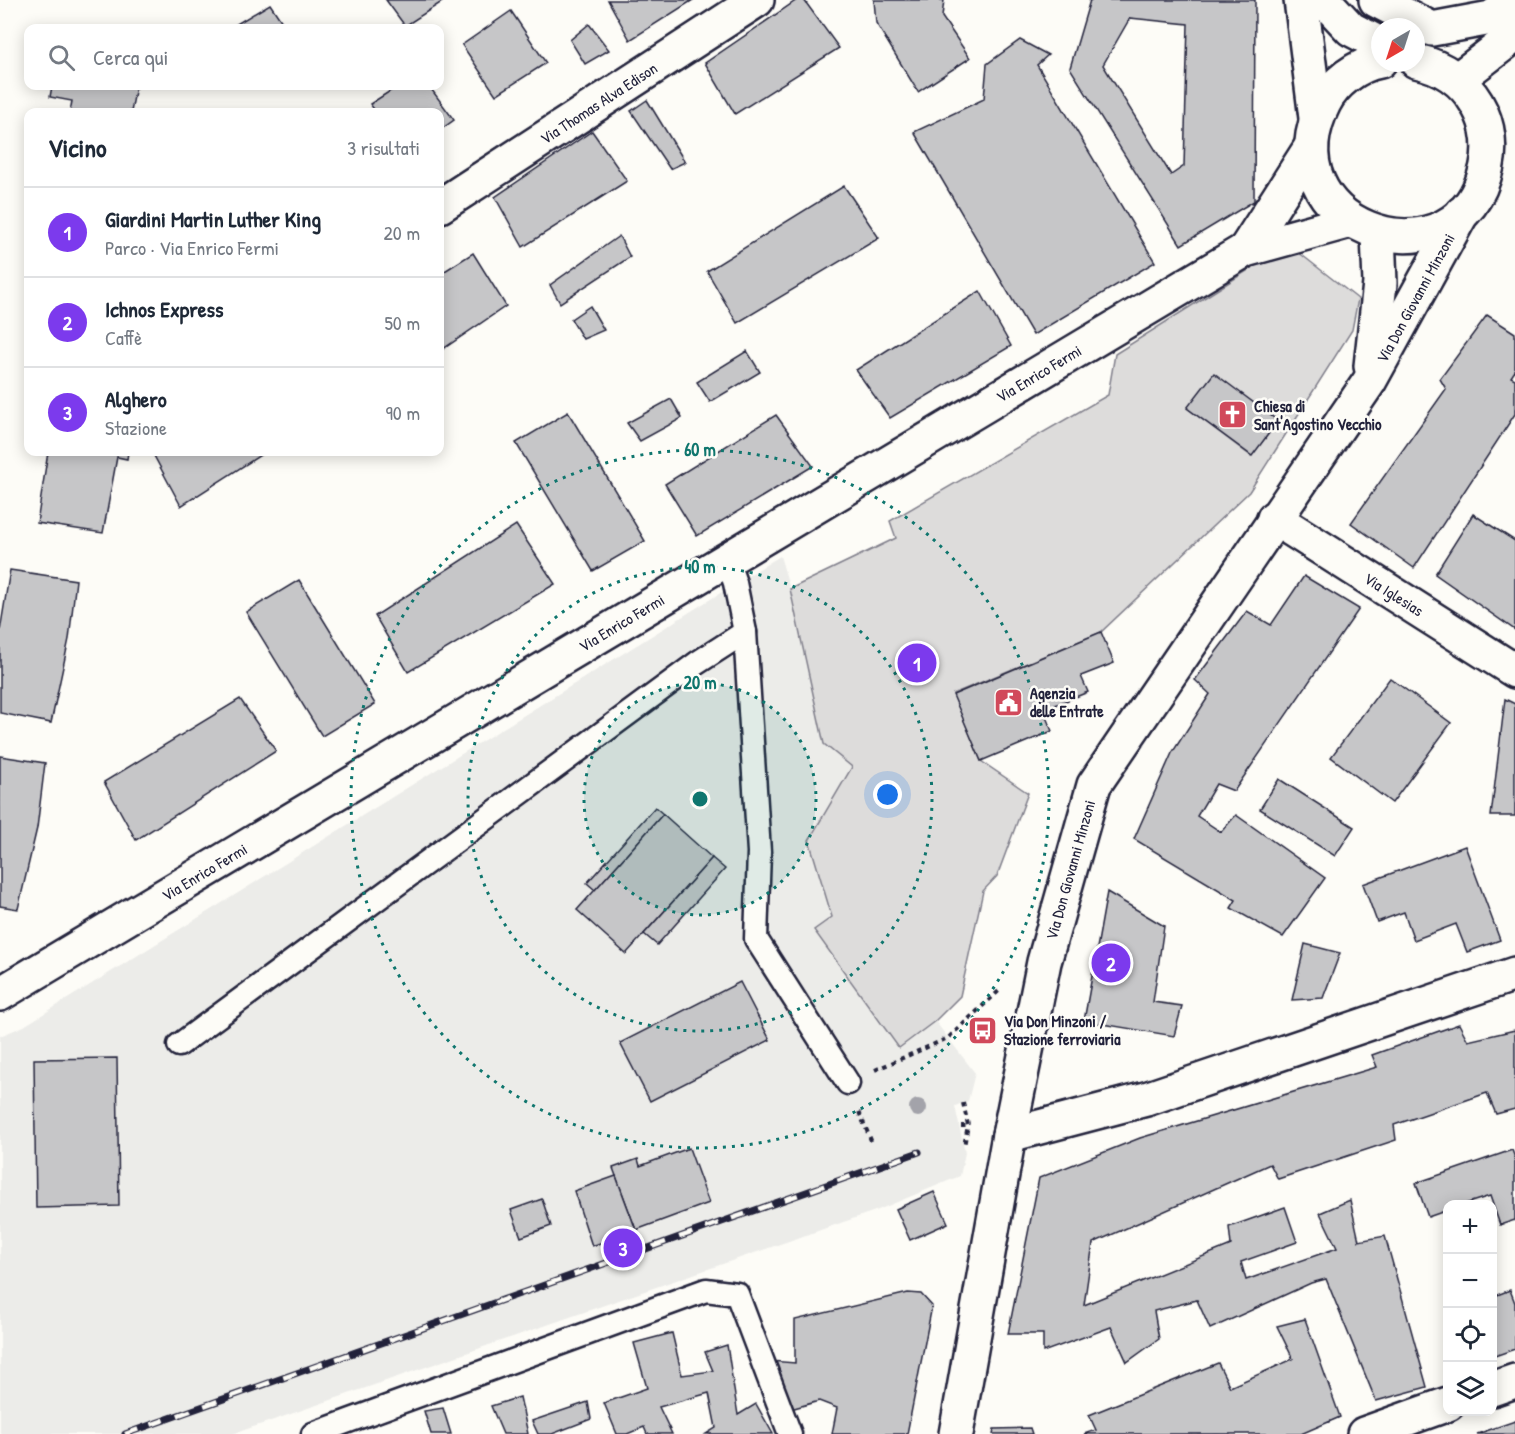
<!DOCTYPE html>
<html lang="it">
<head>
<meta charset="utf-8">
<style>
  body { margin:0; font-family:"Patrick Hand",sans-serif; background:#f6f6f7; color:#1f2937 }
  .controls { position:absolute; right:18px; bottom:18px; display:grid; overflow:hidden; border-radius:12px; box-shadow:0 3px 15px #0003 }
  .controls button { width:54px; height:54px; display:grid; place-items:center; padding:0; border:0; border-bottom:2px solid #e0e1e3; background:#fff; color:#1f2937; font:30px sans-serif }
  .compass { position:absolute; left:1371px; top:18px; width:54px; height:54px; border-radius:50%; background:#fff; box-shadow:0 3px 15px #0003; rotate:219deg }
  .you { position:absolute; left:888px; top:795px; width:21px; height:21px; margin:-15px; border:4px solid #fff; border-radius:50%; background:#1a73e8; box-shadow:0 0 0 9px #1a73e833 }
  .badge { display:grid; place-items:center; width:39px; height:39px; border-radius:50%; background:#7c3aed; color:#fff; font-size:20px; font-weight:700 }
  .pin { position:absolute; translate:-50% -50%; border:3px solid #fff; box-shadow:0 2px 6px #0006 }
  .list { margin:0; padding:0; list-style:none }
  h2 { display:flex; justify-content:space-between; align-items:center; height:78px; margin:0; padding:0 24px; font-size:26px }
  h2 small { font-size:20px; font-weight:400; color:#747a83 }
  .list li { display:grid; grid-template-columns:39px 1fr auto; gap:18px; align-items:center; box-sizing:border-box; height:90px; padding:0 24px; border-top:2px solid #e0e1e3 }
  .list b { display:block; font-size:22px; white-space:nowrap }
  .list p { margin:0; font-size:20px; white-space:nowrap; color:#747a83 }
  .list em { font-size:20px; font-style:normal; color:#747a83 }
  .icon { flex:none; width:33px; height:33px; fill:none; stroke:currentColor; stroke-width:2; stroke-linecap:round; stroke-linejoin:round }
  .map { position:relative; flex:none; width:1515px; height:1434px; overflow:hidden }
  .search { position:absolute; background:#fff; box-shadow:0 3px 15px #0003; left:24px; top:24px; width:420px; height:66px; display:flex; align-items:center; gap:15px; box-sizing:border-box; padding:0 21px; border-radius:12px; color:#747a83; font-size:22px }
  .panel { position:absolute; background:#fff; box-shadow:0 3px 15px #0003; left:24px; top:108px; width:420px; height:348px; border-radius:12px }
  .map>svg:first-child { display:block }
  .built { fill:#ecece9 }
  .green { fill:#dddcdb; stroke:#807f8b; stroke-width:1.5; fill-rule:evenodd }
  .building { fill:#c6c6c8; stroke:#22223b; stroke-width:1.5; fill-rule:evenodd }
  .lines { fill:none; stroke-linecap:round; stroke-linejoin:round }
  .lane-casing { stroke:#22223b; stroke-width:27 }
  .street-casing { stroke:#22223b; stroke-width:38 }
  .primary-casing { stroke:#22223b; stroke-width:38 }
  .path { stroke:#22223b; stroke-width:4; stroke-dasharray:4.5 4.5; stroke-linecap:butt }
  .lane { stroke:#fdfcf7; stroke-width:22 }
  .street { stroke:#fdfcf7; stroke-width:33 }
  .primary { stroke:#fdfcf7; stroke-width:33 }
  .rail-casing { stroke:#22223b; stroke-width:7 }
  .rail { stroke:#fdfcf7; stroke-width:4.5; stroke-dasharray:14; stroke-linecap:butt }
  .tree { fill:#a3a3aa }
  .ring { fill:none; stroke:#0f766e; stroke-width:3; stroke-dasharray:3 6 }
  .labels { text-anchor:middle; stroke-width:5; stroke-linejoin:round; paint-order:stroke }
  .street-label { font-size:16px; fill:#22223b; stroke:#fdfcf7 }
  .poi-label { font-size:16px; font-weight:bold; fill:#22223b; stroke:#fdfcf7; text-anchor:start }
  .centre { fill:#0f766e; stroke:#fdfcf7; stroke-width:3 }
  .ring-label { font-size:18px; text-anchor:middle; font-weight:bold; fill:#0f766e; stroke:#fdfcf7; stroke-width:5; stroke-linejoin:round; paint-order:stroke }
</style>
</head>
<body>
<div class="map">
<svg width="1515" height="1434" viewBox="0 0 1515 1434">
  <rect width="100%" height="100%" fill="#fdfcf7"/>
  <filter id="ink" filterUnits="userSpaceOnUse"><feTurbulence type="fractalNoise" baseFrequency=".0167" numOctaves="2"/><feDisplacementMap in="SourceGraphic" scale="12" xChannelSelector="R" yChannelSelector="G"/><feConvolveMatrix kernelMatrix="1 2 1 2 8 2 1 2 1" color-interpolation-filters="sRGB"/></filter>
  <g filter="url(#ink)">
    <polygon class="built" points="780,556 790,589 824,744 852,767 809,840 833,918 814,930 899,1048 935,1021 975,1073 968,1101 955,1106 965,1153 960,1176 878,1210 233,1434 0,1434 0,1036 24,1026"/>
    <path class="green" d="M1298,252L1358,299L1352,330L1249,492L1101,632L953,694L981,761L1028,793L997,876L983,891L960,996L935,1021L899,1048L814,930L832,917L809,840L852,767L824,744L790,589L896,538L890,521L1108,395L1115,354L1261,262ZM1187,408L1278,421V422L1251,456Z"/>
    <g class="building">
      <polygon points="386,0 445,0 405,26"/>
      <polygon points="608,0 693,0 630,40"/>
      <polygon points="797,0 804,0 839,48 735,114 705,63"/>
      <polygon points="874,0 944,0 942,17 970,58 918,92 876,23"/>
      <path d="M1090,0H1255L1254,201L1181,245L1070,68ZM1130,18L1188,24L1184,166L1171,175L1103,65Z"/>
      <polygon points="270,4 286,28 230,28"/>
      <polygon points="511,11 546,63 496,95 462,45"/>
      <polygon points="589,24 609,50 585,64 570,40"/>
      <polygon points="1020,40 1048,55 1037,65 1155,262 1033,335 914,132 984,99 987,64"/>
      <polygon points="52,86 136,86 131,112 70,112 72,101 50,97"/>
      <polygon points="398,86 429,86 454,120 440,130 440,112 376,112 370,104"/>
      <polygon points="647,100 685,162 670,169 631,111"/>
      <polygon points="592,131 627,181 523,247 495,197"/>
      <polygon points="844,186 879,238 737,323 707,271"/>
      <polygon points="619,236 630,257 560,303 550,285"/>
      <polygon points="473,253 506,306 440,351 440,274"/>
      <polygon points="980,291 1011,346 890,418 856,370"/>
      <polygon points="590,306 604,330 583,339 571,319"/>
      <polygon points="1487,315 1515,333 1515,371 1511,377 1515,379 1515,414 1414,568 1351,523 1446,389 1440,379"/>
      <polygon points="747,351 760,372 710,402 697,382"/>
      <polygon points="1214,373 1278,421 1252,456 1187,408"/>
      <polygon points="671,399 682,418 640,441 627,423"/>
      <polygon points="568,412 645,541 593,571 516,443"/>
      <polygon points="776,415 813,466 697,536 665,484"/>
      <polygon points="48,452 128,452 127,459 117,457 103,533 37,523"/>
      <polygon points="152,452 265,452 181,506"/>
      <polygon points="1473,514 1515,541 1515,630 1435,574"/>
      <polygon points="516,525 555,584 408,672 375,616"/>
      <polygon points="10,570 76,580 69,639 51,723 0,713 0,631"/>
      <polygon points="1304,576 1359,609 1234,791 1216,784 1197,816 1221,832 1236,815 1325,878 1283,937 1231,908 1236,900 1134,839 1172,753 1210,694 1195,680 1247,611 1271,625"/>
      <polygon points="299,580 375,704 322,736 246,612"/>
      <polygon points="1101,632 1114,663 1081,676 1088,692 1043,710 1052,731 981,761 953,695"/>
      <polygon points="1390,678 1451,723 1392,803 1331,757"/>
      <polygon points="240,699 276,751 136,840 104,782"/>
      <polygon points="1505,699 1515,704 1515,816 1491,816"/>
      <polygon points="0,756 45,763 37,828 18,909 0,906"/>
      <polygon points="1279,779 1354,827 1335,856 1260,809"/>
      <polygon points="655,807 663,814 595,890 587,883"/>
      <polygon points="663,814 712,858 626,954 577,910"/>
      <polygon points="1465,846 1500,940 1467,952 1456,924 1414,940 1404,912 1377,922 1363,884"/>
      <polygon points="712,858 725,869 657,945 644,934"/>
      <polygon points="1107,892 1164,926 1153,1002 1182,1006 1174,1036 1084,1021"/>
      <polygon points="1305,944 1340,953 1323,998 1292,1000"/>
      <polygon points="740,982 770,1040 650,1101 620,1043"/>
      <polygon points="1459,1024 1468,1041 1515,1030 1515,1109 1496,1114 1487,1093 1394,1125 1396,1140 1278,1179 1270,1164 1093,1243 1084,1305 1231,1245 1229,1227 1285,1207 1297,1242 1241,1262 1246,1280 1337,1248 1320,1213 1350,1200 1359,1241 1385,1236 1427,1387 1376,1401 1326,1279 1311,1283 1210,1329 1197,1300 1154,1311 1159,1339 1127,1362 1111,1327 1043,1352 1043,1334 1008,1334 1039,1178 1140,1138 1377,1067 1372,1055"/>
      <polygon points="117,1058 119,1206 36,1208 34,1059"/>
      <polygon points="689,1148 709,1203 636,1230 613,1168 638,1159 640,1166"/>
      <polygon points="1512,1150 1515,1158 1515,1220 1500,1225 1490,1196 1465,1204 1448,1204 1448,1210 1428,1217 1416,1183"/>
      <polygon points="616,1176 636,1230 592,1246 574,1191"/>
      <polygon points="934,1192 948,1223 910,1240 896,1209"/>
      <polygon points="542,1199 551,1226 521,1237 511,1210"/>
      <polygon points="1510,1290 1515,1303 1515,1349 1492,1357 1492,1297"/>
      <polygon points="908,1293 921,1294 932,1306 907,1434 832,1434 837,1408 819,1401 787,1410 771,1361 795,1363 795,1320"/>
      <polygon points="1305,1319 1340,1417 1301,1434 1084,1434 1096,1430 1089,1415 1218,1363 1230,1387 1293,1359 1277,1326"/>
      <polygon points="672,1333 682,1375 713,1371 705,1352 727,1345 738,1415 756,1404 773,1434 706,1434 716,1428 709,1393 659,1407 672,1434 647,1434 644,1427 627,1434 617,1434 604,1403 647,1388 634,1343"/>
      <polygon points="520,1397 528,1434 503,1434 491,1406"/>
      <polygon points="588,1402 591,1419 552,1434 538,1434 532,1421"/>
      <polygon points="443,1408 451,1434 431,1434 424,1411"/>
      <polygon points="1515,1421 1515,1434 1477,1434"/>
      <polygon points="1030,1428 1032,1434 993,1434 994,1429"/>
    </g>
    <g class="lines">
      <defs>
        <g id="lane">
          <polyline points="727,560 735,583 745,632 759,852 756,939 848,1083"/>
          <polyline points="179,1045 697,663 745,632"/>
          <polyline points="313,1434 706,1290 737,1294 790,1434"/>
        </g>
        <g id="street">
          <path id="s1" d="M440,206L757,0"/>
          <polyline points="1245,250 1311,147"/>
          <path id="s2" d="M1274,518L1515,671"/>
          <path id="s3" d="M0,994L1245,250L1350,221"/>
          <polyline points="1009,1135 1146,1099 1515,974"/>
          <polyline points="1492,1389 1515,1381"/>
          <polyline points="1364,1434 1448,1404"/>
        </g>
        <g id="primary">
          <polyline points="1301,0 1316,118"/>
          <polyline points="1324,0 1351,29 1380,44"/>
          <polyline points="1376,0 1432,29 1491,18 1515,2"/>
          <path d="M1380,61C1357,65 1334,83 1324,103C1263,224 1448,291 1484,177C1501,124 1470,72 1416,61"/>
          <polyline points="1458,79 1515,35"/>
          <polyline points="1371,366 1380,283 1378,234"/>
          <path id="s4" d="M956,1434L1009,1135L1044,962L1094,785L1369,382L1462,213"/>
        </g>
      </defs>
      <use href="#lane" class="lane-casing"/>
      <use href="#street" class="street-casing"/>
      <use href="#primary" class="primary-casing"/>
      <g class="path">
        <polyline points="875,1070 948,1038 1001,989"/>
        <polyline points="963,1103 968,1125 964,1146"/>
        <polyline points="859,1112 873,1145"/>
        <polyline points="961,1126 970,1126"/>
      </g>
      <use href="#lane" class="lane"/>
      <use href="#street" class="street"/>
      <use href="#primary" class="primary"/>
      <defs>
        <polyline id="rail" points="125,1434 919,1152"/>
      </defs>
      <use href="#rail" class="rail-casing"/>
      <use href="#rail" class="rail"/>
    </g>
    <circle class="tree" cx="918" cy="1108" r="9"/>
  </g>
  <circle cx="700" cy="799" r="116" fill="#0f766e" fill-opacity=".12"/>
  <g class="ring">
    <circle cx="700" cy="799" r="116"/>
    <circle cx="700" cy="799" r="232"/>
    <circle cx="700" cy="799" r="349"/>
  </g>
  <defs>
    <symbol id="church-square" viewBox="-11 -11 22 22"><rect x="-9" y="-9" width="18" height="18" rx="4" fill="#d1495b" stroke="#fdfcf7"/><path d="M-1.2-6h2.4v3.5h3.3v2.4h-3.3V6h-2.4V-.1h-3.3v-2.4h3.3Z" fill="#fff"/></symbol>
    <symbol id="civic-square" viewBox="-11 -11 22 22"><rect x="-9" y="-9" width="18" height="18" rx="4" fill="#d1495b" stroke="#fdfcf7"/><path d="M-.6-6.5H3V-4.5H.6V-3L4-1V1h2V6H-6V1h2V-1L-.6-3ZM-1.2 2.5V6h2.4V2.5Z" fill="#fff"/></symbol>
    <symbol id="bus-square" viewBox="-11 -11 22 22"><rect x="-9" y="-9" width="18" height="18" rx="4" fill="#d1495b" stroke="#fdfcf7"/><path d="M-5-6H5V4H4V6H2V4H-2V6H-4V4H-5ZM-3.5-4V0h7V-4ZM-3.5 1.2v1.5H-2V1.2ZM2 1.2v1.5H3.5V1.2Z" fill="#fff"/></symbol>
  </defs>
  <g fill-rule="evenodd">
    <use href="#church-square" x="1216" y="398" width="33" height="33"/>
    <use href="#civic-square" x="992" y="686" width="33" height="33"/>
    <use href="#bus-square" x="966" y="1014" width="33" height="33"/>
  </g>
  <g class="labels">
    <g class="street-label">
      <text dy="6" stroke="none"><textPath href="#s1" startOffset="189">Via Thomas Alva Edison</textPath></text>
      <text dy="6" stroke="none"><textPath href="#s4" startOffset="1248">Via Don Giovanni Minzoni</textPath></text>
      <text dy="6" stroke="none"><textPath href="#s3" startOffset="1210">Via Enrico Fermi</textPath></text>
      <text dy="6" stroke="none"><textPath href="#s2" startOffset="142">Via Iglesias</textPath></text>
      <text dy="6" stroke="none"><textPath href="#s3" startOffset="724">Via Enrico Fermi</textPath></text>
      <text dy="6" stroke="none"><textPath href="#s4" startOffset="576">Via Don Giovanni Minzoni</textPath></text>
      <text dy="6" stroke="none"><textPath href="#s3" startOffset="238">Via Enrico Fermi</textPath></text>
    </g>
    <g class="poi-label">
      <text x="1254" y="412">Chiesa di<tspan x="1254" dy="18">Sant'Agostino Vecchio</tspan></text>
      <text x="1030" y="699">Agenzia<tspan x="1030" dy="18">delle Entrate</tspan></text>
      <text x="1004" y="1027">Via Don Minzoni /<tspan x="1004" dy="18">Stazione ferroviaria</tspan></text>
    </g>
  </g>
  <circle cx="700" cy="799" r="9" class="centre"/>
  <g class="ring-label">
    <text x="700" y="456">60 m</text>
    <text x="700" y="573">40 m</text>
    <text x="700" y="689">20 m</text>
  </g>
</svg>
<div class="controls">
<button>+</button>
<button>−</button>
<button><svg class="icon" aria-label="locate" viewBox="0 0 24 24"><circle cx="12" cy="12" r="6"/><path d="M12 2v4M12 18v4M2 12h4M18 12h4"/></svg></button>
<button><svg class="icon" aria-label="layers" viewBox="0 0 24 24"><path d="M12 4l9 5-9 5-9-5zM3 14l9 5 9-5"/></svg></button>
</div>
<svg class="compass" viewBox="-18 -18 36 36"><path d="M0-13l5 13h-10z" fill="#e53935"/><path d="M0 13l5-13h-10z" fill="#747a83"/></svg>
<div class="you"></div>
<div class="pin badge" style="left:917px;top:663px">1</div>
<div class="pin badge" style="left:1111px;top:963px">2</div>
<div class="pin badge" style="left:623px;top:1248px">3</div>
<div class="search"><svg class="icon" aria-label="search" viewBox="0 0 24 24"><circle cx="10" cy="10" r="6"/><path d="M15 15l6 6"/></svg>Cerca qui</div>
<section class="panel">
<h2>Vicino<small>3 risultati</small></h2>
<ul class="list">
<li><span class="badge">1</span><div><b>Giardini Martin Luther King</b><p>Parco · Via Enrico Fermi</p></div><em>20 m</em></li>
<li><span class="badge">2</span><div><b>Ichnos Express</b><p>Caffè</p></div><em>50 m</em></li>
<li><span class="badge">3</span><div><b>Alghero</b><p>Stazione</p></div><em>90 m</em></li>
</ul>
</section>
</div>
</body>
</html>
